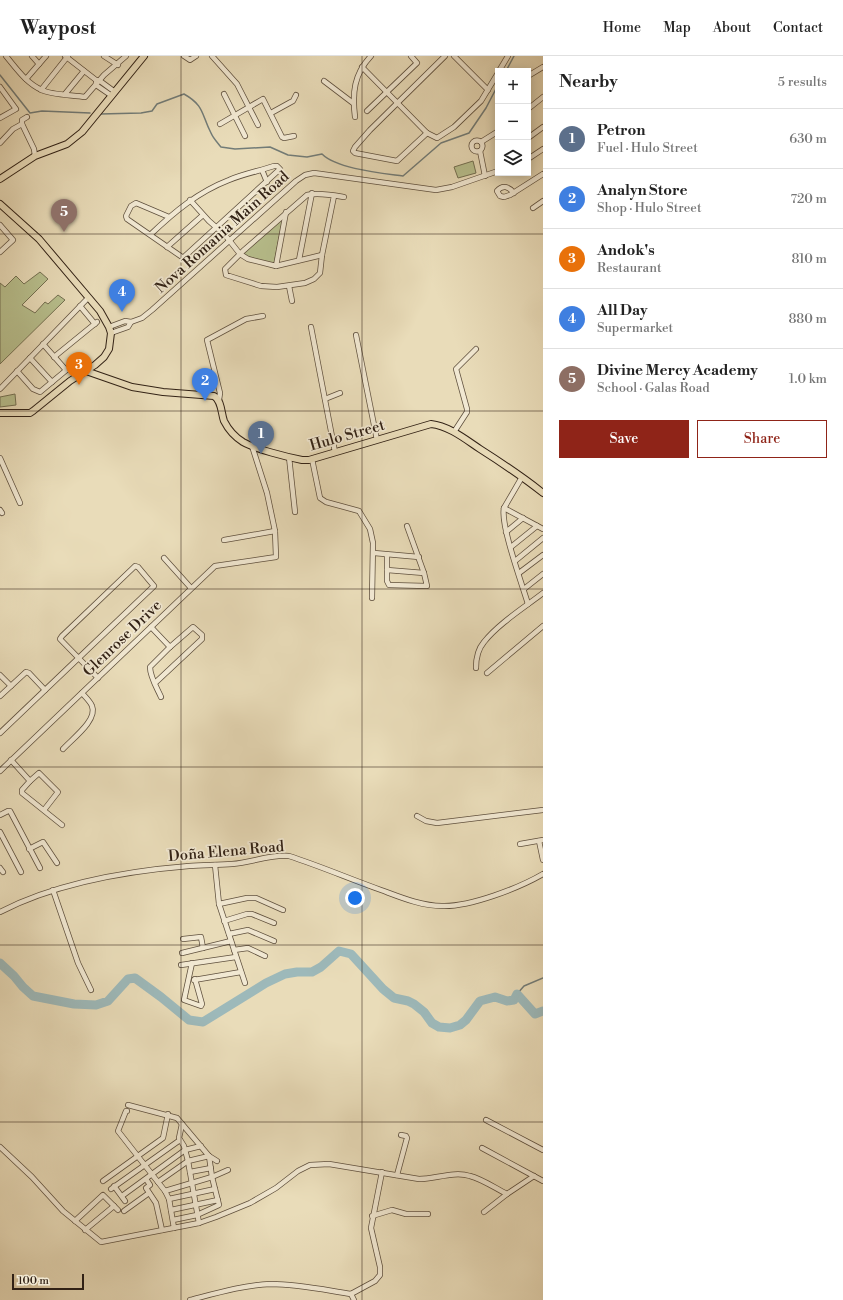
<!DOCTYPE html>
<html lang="en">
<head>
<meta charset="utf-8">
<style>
  body { margin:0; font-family:"Libre Bodoni",serif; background:#f2f2f2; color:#222 }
  .controls { position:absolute; right:12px; top:12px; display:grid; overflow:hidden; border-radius:0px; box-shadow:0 2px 10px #0003 }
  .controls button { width:36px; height:36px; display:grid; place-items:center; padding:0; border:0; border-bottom:1px solid #e0e0e0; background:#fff; color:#222; font:20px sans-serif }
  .scale { position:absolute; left:12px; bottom:10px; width:72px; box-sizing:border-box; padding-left:4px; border:2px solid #312115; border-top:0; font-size:11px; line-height:14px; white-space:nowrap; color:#312115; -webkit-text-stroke:3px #f1e8d2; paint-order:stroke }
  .you { position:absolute; left:355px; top:842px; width:14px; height:14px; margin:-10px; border:3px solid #fff; border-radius:50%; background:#1a73e8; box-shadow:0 0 0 6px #1a73e833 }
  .badge { display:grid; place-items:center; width:26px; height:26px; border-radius:50%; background:#8f2418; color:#fff; font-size:13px; font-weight:700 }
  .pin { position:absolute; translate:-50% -33px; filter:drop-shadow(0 1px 2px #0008) }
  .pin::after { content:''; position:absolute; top:21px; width:14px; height:12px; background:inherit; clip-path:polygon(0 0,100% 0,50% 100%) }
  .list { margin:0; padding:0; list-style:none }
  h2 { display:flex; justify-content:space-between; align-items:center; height:52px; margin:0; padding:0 16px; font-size:17px }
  h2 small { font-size:13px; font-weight:400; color:#767676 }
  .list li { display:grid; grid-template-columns:26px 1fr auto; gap:12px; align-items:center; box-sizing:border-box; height:60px; padding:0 16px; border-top:1px solid #e0e0e0 }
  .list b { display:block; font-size:15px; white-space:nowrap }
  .list p { margin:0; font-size:13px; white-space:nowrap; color:#767676 }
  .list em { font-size:13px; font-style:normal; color:#767676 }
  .actions { display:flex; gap:8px; padding:12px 16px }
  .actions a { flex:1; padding:9px 0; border:1px solid #8f2418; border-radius:0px; text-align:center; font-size:14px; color:#8f2418 }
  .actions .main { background:#8f2418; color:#fff }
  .icon { flex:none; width:22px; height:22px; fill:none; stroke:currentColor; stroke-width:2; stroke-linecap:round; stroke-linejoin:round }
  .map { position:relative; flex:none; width:543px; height:1244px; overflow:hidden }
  header { display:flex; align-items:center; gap:24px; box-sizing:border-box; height:56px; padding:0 20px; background:#fff; border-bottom:1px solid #e0e0e0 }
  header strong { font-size:19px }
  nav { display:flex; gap:22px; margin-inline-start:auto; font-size:14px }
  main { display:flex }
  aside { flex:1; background:#fff }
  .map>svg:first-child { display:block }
  .green { fill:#b8c08e; stroke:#747052 }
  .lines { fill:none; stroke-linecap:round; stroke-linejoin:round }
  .stream { stroke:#727c78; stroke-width:1.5 }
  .river { stroke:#9db9ba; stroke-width:9 }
  .minor-casing { stroke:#5f503e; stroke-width:6 }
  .major-casing { stroke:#312115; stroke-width:8 }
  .minor { stroke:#f1e8d2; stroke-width:4.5 }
  .major { stroke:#e9dcb9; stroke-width:6 }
  .grid { fill:none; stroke:#312115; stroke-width:1; stroke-opacity:0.55 }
  .labels { text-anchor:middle; stroke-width:3.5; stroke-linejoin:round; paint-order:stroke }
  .street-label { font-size:15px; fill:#312115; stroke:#f1e8d2 }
</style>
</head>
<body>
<header>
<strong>Waypost</strong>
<nav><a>Home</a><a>Map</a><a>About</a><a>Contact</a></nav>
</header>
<main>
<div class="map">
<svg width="543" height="1244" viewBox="0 0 543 1244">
  <rect width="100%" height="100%" fill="#e9dcb9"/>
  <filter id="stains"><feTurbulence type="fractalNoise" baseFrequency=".005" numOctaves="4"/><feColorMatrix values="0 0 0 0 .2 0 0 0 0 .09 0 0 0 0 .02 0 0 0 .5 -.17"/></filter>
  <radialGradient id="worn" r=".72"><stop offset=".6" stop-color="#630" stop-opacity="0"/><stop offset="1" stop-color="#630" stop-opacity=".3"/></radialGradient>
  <g class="green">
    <polygon points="473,105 476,117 458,122 454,111"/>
    <polygon points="283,162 274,208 242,199"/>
    <polygon points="40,216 48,223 22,249 35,257 45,246 48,248 58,239 65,244 0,308 0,227 5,231 16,220 24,228"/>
    <polygon points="15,338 16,349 0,351 0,341"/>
  </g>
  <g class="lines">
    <g class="stream">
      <polyline points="506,15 514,0"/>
      <polyline points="0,19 30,57 42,55 90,57"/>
      <path d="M100,58L141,57L152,55L157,48L184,38C205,50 201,58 211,77C213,82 217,86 221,91L235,93L270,91L288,99L307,101L322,98C337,113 381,117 403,120L441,87L469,77L486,52L498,29"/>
      <polyline points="517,938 524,930 543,922"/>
    </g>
    <polyline class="river" points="0,907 14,920 23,931 33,940 74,948 96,949 108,945 128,923 135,922 161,941 189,964 203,966 266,927 285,918 297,916 312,916 321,911 339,895 351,898 383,933 394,942 408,945 414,948 424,956 432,967 439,971 450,972 460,969 466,964 480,945 495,941 507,945 514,944 517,938 535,958 543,955"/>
    <defs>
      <g id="minor">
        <path d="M6,0C16,12 27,28 42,34C51,39 73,39 85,41L104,19L126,0"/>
        <polyline points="32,0 39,8"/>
        <polyline points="65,0 96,24 100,25 115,36"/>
        <polyline points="104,0 118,9"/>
        <polyline points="184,0 190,4 196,0"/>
        <polyline points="212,0 237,28 258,69"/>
        <polyline points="454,0 488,34"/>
        <polyline points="362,11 427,77 437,82 454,71 481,45 498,17"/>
        <polyline points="499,15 508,0"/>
        <polyline points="528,20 543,11"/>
        <polyline points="26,23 46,0"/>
        <polyline points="324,25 353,47"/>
        <polyline points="96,26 96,29 112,40"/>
        <polyline points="0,31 16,53 0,62"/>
        <polyline points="41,34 68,0"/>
        <polyline points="65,38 84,15"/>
        <polyline points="224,38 245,80"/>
        <polyline points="528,53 543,41"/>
        <polyline points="367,55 417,7 411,0"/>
        <polyline points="271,57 291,46 293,45 296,39"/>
        <polyline points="27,61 22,64 22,68 34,93 35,100"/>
        <path d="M355,61C352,37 354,18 371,0"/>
        <polyline points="220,68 263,43 282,81 284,82 294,80"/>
        <polyline points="427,77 397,105 355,97 353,95 355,91 370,74 445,0"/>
        <polyline points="528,82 543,71"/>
        <circle cx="477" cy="90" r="5.5"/>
        <polyline points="481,86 497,76"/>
        <polyline points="0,87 13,73 22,68"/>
        <polyline points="480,95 485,120"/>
        <polyline points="528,103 543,93"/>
        <polyline points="262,114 267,126"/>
        <path d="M514,137C509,131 503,128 497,135L500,140L504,141L510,139L543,118"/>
        <path d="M334,140L322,199L320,217L314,223L305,227L277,231L261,230L226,219L225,213L243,195L307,139C318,136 333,139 344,141"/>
        <polyline points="190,144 209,165 225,179 240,198 248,203 276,210 286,156"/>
        <polyline points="533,152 543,145"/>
        <polyline points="0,169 13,184 0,196"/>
        <path d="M150,179C174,156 198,136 229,124C243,118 259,115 274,110H277L280,113L184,201H182L127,163L126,160L131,150L136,147L169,161"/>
        <polyline points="167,191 203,159"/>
        <polyline points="299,204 312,137"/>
        <polyline points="276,210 322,199"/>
        <polyline points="289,230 292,245"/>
        <polyline points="80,250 95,268"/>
        <polyline points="109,271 125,265 131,266"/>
        <polyline points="311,271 335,396"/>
        <polyline points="111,277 128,271 131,266 142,262 152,254 296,125 305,119 314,117 436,134 452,131 498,115"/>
        <polyline points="356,279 377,384"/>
        <polyline points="43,288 66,314"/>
        <polyline points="54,301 97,266"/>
        <polyline points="30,302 52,326"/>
        <polyline points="17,315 33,333 40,336 70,311"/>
        <polyline points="0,333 88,242"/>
        <polyline points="325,343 340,337"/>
        <polyline points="219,344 220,337 207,284 246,263 263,260"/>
        <polyline points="454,376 467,356 467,353 456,313 476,293"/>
        <polyline points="289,401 295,456"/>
        <polyline points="0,402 20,447"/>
        <polyline points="312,403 320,442 326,446 359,455 370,473 373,487 372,542"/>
        <path d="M522,421L504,452C500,468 522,528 528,548"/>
        <polyline points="504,452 543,473"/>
        <polyline points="0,454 2,457"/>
        <polyline points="506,476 523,462"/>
        <polyline points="224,484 275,475"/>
        <polyline points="511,491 537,470"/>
        <polyline points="374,497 419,501"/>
        <polyline points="387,499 387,525 389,529 427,530 424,517 407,470"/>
        <polyline points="164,502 191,532"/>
        <polyline points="515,505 543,482"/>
        <polyline points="387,514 424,517"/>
        <polyline points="519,517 543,499"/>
        <polyline points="524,533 543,518"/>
        <polyline points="151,571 170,591"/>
        <path d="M476,612C476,603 478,593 484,586C498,568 525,551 543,537"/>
        <polyline points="487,617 543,570"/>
        <polyline points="0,619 11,630"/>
        <path d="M155,627L202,583V579L193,571L170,591L150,611C150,621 157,632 161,641"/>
        <polyline points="0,640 26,616 29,617 45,634"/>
        <polyline points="0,677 154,530 138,511 135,510 133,512 62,580 60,583 98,622"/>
        <path d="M63,693C72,683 98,664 92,650C90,645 85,641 82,637"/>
        <polyline points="11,704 30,725 22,734 22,737 62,769"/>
        <polyline points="0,715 215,510 276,501 275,475 267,437 252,390"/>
        <polyline points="30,725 39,717 58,736 44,754"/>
        <polyline points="0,759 8,755 10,755 40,812"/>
        <polyline points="417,760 426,765 437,767 543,754"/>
        <polyline points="0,776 21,816"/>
        <polyline points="539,785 543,804"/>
        <polyline points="520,788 543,784"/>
        <polyline points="29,793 43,786 57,807"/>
        <polyline points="215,809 219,848 245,927"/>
        <polyline points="0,812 3,816"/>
        <polyline points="53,834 78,907 91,934"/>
        <polyline points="219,848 247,842 256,842 283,854"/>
        <path d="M0,856C56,827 127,815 189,810C203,809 218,809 232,808C251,807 270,798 289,800C320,810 350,823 381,834C400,841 421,850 442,850C470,851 519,832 543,818"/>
        <polyline points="224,865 247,858 252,858 274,867"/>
        <polyline points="229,878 248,874 274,885"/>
        <polyline points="183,883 201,881 203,892"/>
        <polyline points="234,894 248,892 265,900"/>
        <polyline points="182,897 231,885"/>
        <polyline points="192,907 184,944 201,950 202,948 195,923"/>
        <polyline points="181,909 236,901"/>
        <polyline points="194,924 241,916"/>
        <polyline points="128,1049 177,1062 209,1100 217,1105"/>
        <polyline points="127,1055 126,1055 118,1075 165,1135 169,1143 174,1172"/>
        <polyline points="486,1064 543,1094"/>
        <polyline points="182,1068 179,1082 184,1090 188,1105 199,1167"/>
        <path d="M0,1091L32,1121L63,1155L101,1186L199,1167L216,1161L250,1147L276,1132L298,1115L310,1109L329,1108L419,1123C435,1123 454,1115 470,1120C482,1123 495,1132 507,1138"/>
        <polyline points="482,1092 543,1125"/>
        <polyline points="190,1116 211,1112"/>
        <polyline points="397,1119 407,1082 406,1080 401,1079"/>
        <polyline points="146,1123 150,1129 146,1132 156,1147 162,1174"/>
        <polyline points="103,1125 163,1082 168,1058"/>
        <polyline points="158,1126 188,1105 209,1100"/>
        <polyline points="114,1130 125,1145"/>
        <polyline points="111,1133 180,1084"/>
        <polyline points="165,1135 212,1121 228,1114"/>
        <polyline points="122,1140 185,1094 201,1090"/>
        <polyline points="169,1143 215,1133"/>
        <polyline points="171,1154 218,1144"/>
        <polyline points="124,1155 149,1137"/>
        <polyline points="484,1156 507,1138 534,1120"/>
        <polyline points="372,1160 392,1154 406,1158 428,1158"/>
        <polyline points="173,1164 197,1159 219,1149 212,1121 209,1100"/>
        <polyline points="75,1165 103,1139 118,1154"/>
        <polyline points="85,1174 114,1150"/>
        <polyline points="351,1238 375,1225 380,1219 380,1211 371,1172 382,1116"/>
        <polyline points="351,1238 354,1244"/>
        <path d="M190,1244C217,1237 244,1229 271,1228C298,1228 325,1234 351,1238"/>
      </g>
      <g id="major">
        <polyline points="0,123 35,100 67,88 82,76 144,0"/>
        <polyline points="0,148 39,183 100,255 109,271 111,277 109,293 104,301 95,309 70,325 33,355 30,357 0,357"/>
        <path d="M86,315L132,331L163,336L214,340C222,345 221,357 224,365C228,373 235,381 243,386C255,393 287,401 302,404H309L431,368C449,370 465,383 480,393C502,407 523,421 543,437"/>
      </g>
    </defs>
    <use href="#minor" class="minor-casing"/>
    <use href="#major" class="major-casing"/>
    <use href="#minor" class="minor"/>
    <use href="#major" class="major"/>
  </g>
  <path class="grid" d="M181,0V1244M362,0V1244M0,178H543M0,355H543M0,533H543M0,711H543M0,889H543M0,1066H543"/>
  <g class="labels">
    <g class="street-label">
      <text transform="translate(222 176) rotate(-42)" y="5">Nova Romania Main Road</text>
      <text transform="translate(347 379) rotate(-16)" y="5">Hulo Street</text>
      <text transform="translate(122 582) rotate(-44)" y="5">Glenrose Drive</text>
      <text transform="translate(226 795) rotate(-5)" y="5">Doña Elena Road</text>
    </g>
  </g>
  <rect width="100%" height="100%" filter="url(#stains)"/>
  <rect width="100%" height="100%" fill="url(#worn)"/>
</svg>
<div class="controls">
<button>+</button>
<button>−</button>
<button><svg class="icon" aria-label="layers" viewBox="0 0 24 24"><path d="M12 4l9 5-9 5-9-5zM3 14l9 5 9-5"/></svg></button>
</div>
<div class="scale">100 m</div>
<div class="you"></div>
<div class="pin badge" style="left:261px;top:398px;background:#5c6f8a">1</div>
<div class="pin badge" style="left:205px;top:345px;background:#3f7fe0">2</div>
<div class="pin badge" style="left:79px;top:329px;background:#e8710a">3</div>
<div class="pin badge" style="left:122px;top:256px;background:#3f7fe0">4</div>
<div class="pin badge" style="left:64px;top:176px;background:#8d6e63">5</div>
</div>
<aside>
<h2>Nearby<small>5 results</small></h2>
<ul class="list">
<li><span class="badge" style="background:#5c6f8a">1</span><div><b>Petron</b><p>Fuel · Hulo Street</p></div><em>630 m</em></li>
<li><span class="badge" style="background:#3f7fe0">2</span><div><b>Analyn Store</b><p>Shop · Hulo Street</p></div><em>720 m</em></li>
<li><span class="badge" style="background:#e8710a">3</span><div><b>Andok's</b><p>Restaurant</p></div><em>810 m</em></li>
<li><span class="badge" style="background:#3f7fe0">4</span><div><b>All Day</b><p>Supermarket</p></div><em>880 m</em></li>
<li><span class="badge" style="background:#8d6e63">5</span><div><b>Divine Mercy Academy</b><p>School · Galas Road</p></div><em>1.0 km</em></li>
</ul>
<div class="actions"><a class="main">Save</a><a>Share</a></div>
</aside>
</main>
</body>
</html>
